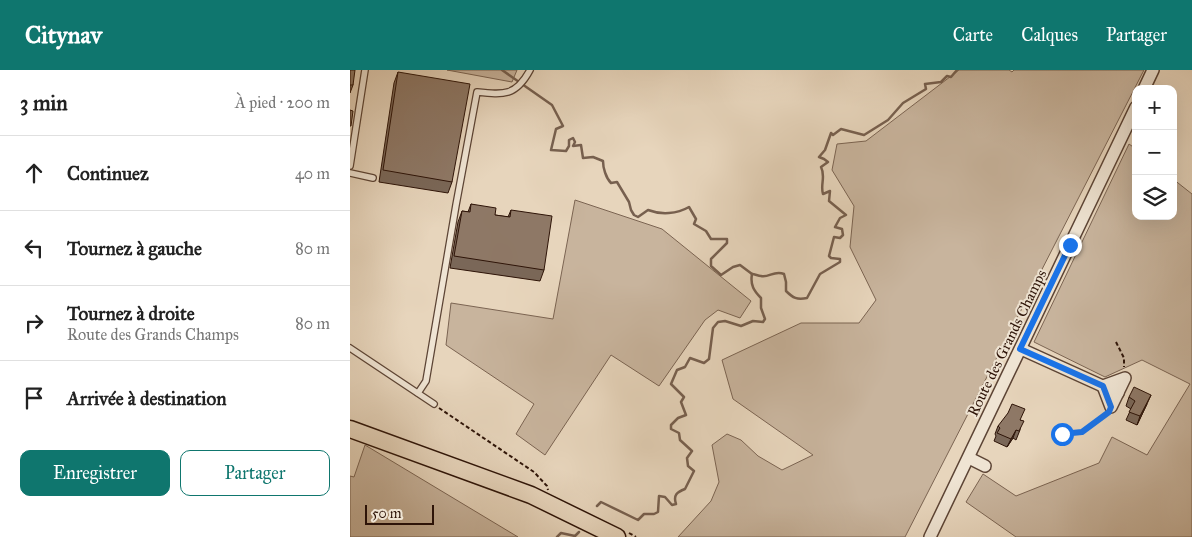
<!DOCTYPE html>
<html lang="fr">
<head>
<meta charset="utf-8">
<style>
  body { margin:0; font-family:"IM FELL Great Primer",serif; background:#f2f2f2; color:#222 }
  .controls { position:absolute; right:15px; top:15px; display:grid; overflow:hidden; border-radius:10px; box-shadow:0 5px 20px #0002 }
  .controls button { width:45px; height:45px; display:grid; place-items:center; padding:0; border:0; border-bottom:1px solid #e0e0e0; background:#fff; color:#222; font:25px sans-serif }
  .scale { position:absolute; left:15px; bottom:12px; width:69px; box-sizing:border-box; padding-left:5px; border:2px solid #2e1408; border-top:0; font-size:14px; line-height:18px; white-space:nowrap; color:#2e1408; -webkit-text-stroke:4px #efe4d3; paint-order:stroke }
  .stop { position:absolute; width:15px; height:15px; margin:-11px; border:4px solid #1a73e8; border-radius:50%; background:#fff }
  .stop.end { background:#1a73e8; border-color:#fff; box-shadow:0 1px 5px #0008 }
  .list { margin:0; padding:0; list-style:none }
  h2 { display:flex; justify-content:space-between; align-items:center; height:65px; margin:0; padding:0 20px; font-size:21px }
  h2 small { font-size:16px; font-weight:400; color:#767676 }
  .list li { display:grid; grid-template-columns:32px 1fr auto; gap:15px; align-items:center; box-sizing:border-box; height:75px; padding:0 20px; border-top:1px solid #e0e0e0 }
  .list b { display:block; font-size:19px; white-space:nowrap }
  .list p { margin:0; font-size:16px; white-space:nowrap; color:#767676 }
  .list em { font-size:16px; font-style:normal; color:#767676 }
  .actions { display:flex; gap:10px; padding:15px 20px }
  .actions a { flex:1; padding:11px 0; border:1px solid #0f766e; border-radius:10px; text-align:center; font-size:18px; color:#0f766e }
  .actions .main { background:#0f766e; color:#fff }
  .icon { flex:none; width:28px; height:28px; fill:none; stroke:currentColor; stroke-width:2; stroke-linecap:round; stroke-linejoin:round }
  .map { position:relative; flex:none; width:842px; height:467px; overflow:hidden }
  header { display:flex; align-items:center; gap:30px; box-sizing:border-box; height:70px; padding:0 25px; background:#0f766e; color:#fff }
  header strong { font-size:24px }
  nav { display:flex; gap:28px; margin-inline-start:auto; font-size:18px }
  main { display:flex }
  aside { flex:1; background:#fff }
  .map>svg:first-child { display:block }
  .green { fill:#c8b49d; stroke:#7b6452 }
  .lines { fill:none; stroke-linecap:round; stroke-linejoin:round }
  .stream { stroke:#77604f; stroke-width:2.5 }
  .lane-casing { stroke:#5c4435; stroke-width:8 }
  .street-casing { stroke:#5c4435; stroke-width:14 }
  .primary-casing { stroke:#2e1408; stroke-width:19 }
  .path { stroke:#2e1408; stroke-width:2; stroke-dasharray:4 2.5; stroke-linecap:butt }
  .lane { stroke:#efe4d3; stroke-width:5.5 }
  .street { stroke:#efe4d3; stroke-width:11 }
  .primary { stroke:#e7d5bc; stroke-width:16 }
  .wall { fill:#7a6758; stroke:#2e1408 }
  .shaded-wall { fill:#635447; stroke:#2e1408 }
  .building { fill:#8e7866; stroke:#2e1408 }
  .route { stroke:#1a73e8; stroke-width:6 }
  .labels { text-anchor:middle; stroke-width:4; stroke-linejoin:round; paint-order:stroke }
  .street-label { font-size:15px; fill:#2e1408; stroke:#efe4d3 }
</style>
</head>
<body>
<header>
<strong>Citynav</strong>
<nav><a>Carte</a><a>Calques</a><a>Partager</a></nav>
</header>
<main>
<aside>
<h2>3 min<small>À pied · 200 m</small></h2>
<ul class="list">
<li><svg class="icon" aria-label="ahead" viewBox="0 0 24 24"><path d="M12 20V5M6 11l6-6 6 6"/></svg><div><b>Continuez</b></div><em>40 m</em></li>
<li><svg class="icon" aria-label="left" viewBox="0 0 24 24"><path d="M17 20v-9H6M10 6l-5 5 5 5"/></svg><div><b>Tournez à gauche</b></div><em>80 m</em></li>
<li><svg class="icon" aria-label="right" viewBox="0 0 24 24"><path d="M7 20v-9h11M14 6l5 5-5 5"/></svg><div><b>Tournez à droite</b><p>Route des Grands Champs</p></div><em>80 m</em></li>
<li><svg class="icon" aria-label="arrive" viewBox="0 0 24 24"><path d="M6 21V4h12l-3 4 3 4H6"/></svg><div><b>Arrivée à destination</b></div></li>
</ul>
<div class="actions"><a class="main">Enregistrer</a><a>Partager</a></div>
</aside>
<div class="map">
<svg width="842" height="467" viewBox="0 0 842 467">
  <rect width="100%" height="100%" fill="#e7d5bc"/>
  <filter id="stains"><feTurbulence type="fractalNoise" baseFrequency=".004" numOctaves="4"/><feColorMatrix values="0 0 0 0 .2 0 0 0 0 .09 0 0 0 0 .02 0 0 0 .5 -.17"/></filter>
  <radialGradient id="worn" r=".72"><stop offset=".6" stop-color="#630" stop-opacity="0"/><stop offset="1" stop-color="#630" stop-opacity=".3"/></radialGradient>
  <g class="green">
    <polygon points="97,0 167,0 162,12"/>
    <polygon points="609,0 659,0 662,2 664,0 794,0 555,467 328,467 361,431 369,412 362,375 377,364 391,370 408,386 432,400 463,385 383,329 372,290 451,253 509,253 526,230 500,177 504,136 482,100 487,74 516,71"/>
    <polygon points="779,74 786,79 786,146 823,146 823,109 842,124 842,467 666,467 616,432 633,404 666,426 749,393 762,367 797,385 840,314 792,290 755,307 684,272"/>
    <polygon points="225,130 312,159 401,231 390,248 368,240 355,250 309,316 261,285 195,385 166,364 184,334 96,275 101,233 203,249"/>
    <polygon points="15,375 168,467 0,467 0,406 4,407"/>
  </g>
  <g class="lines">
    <g class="stream">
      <path d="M152,0L202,35L213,56L206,59L201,80L216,81L219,76V70L223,68L225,72L223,76L231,75L233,88L243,87L253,91C253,98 256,108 261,113L267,112L279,132L281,140L284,145L288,147L298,140C311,145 327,144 339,137L346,149L344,154L356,161L361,169H377V173L361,189V196L371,205L383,197L390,195L402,204"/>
      <path d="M402,204C405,204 408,206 411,206C419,208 424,200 434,204L436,212V221C443,228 447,230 457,228L470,204L490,192V189L481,188L479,186L484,167L490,168L493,165L492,159L485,157L490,148L496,145L479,131L480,121L473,124C470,115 476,106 471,97L478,92L474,89L469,87L475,80L481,63L483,65L491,59L514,65L538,50L553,33L576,19L575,14L591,12L597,6L601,7L607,0"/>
      <path d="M247,436L251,432L288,450L294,444H304L308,442L309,426L315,427L322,435L326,434C323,425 327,422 335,419L344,401L338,396L337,388L342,381L330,370L329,363L321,359V355L328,348L336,345L331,332L334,327L321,314L327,300L335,297L340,288L354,293L359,289L363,258L368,252L375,251L391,256L403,251L413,252L415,249L411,238V228C404,221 400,215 402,204"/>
      <polyline points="207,467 211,463 225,466 229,462"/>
    </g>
    <defs>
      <g id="lane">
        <polyline points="0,96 15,0"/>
        <polyline points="0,103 23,108"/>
        <polyline points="0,278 84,334"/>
        <path d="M68,323L76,311L106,135L127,22C154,25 166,26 180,0"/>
      </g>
      <g id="street">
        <polyline points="794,19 803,0"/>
        <polyline points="671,279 768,323"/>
        <polygon points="775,308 761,337 753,316"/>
        <polyline points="619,388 635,396"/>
        <polyline points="580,467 786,37"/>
      </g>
      <polyline id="primary" points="0,359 181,425 267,467"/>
    </defs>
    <use href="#lane" class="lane-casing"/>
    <use href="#street" class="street-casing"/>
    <use href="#primary" class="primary-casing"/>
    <g class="path">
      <polyline points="766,272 774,288 774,297"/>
      <polyline points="89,338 184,402 197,416 198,420"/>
      <polyline points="712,364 731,362 756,344"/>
      <polyline points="279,463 286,467"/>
    </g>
    <use href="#lane" class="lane"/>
    <use href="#street" class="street"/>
    <use href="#primary" class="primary"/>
  </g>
  <g class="wall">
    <polygon points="0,0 3,15 0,23"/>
    <polygon points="48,2 102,112 98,123 29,112 44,13"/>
    <polygon points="121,134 145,145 158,147 161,140 194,200 190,211 100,198 108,152 112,141 118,142"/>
    <polygon points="779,327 797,334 787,355 776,350 781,339 776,336"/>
    <polygon points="671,350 670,360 666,370 663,368 657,377 644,371 646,366 645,364 648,356"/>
  </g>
  <g class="shaded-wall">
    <polygon points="801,325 797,334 787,355 790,346"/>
    <polygon points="666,360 663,368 657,377 661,369"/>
  </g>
  <g class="building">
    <polygon points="0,0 5,0 3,15 0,15"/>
    <polygon points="48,2 120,14 102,112 33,100"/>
    <polygon points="0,40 3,41 1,56 0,56"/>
    <polygon points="121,134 146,138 145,145 160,147 161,140 202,146 194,200 104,186 112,141 120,142"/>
    <polygon points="784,317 801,325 790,346 779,342 785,331 779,327"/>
    <polygon points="662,334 675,339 670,350 674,351 669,361 666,360 661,369 647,363 650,358 648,356 658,343"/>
  </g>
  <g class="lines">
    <polyline class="route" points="712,364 732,362 759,342 761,337 753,316 670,279 720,175"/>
  </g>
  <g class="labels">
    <g class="street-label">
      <text transform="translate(657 273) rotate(-64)" y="5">Route des Grands Champs</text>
    </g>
  </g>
  <rect width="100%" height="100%" filter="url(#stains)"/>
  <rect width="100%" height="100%" fill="url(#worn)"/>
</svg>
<div class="controls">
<button>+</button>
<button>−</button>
<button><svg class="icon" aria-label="layers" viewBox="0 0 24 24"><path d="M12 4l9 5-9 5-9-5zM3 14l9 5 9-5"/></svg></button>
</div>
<div class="scale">50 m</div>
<div class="stop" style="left:712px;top:364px"></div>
<div class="stop end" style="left:720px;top:175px"></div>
</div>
</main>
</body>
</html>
